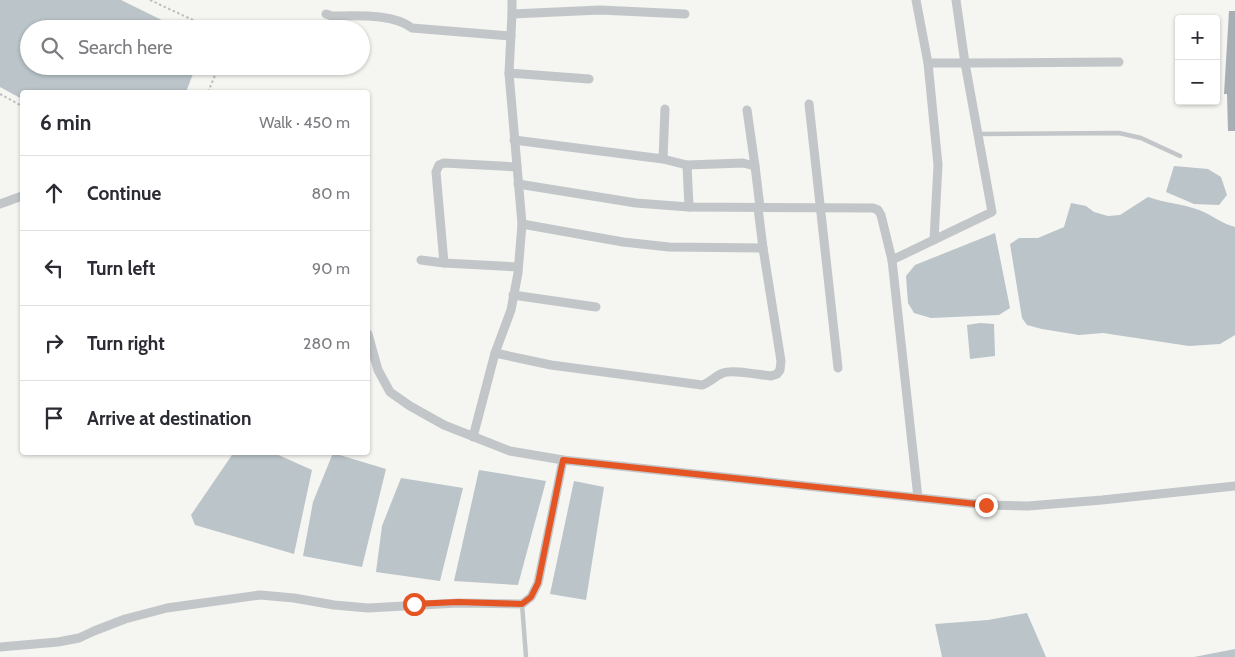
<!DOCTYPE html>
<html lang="en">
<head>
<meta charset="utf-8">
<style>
  body { margin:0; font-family:Cabin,sans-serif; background:#f7f7f7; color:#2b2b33 }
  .controls { position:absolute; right:15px; top:15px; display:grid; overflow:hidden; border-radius:5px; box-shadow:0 1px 4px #0004 }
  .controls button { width:45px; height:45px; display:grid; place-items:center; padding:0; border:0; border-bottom:1px solid #e1e1e2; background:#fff; color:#2b2b33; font:25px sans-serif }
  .stop { position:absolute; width:15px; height:15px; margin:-11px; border:4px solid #e45523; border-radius:50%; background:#fff }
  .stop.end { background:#e45523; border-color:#fff; box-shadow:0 1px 5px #0008 }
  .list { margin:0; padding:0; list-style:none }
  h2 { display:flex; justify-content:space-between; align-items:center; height:65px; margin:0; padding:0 20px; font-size:21px }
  h2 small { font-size:16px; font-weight:400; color:#7c7c81 }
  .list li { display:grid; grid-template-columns:32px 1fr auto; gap:15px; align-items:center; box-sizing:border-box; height:75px; padding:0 20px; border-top:1px solid #e1e1e2 }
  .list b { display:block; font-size:19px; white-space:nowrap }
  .list em { font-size:16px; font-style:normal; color:#7c7c81 }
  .icon { flex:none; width:28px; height:28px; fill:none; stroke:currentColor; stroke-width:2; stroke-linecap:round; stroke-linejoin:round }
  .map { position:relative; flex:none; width:1235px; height:657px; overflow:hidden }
  .search { position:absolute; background:#fff; box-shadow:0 1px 4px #0004; left:20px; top:20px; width:350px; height:55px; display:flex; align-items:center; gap:12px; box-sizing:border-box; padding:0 18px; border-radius:28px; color:#7c7c81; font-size:19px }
  .panel { position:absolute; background:#fff; box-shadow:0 1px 4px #0004; left:20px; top:90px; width:350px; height:365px; border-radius:5px }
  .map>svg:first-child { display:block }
  .water { fill:#bac4c9 }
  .building { fill:#a7afb5 }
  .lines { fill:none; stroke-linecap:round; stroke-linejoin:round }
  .path { stroke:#bcbec0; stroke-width:2; stroke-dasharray:2.5 2.5; stroke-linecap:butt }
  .lane { stroke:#c2c6c9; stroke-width:4.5 }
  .street { stroke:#c2c6c9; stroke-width:9 }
  .route { stroke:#e45523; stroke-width:6 }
</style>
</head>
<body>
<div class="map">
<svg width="1235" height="657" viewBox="0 0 1235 657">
  <rect width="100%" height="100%" fill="#f5f5f1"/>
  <g class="water">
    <polygon points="0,0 121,0 180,29 29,29 29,66 196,66 186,92 22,92 22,99 0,87"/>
    <polygon points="1174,166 1208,169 1221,177 1227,195 1219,205 1194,204 1166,192"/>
    <path d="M1148,197C1165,203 1183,204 1199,210C1212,215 1222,224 1235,227V335L1220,344L1189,346L1103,333L1079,335L1042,329L1027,325L1022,318L1010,244L1019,238H1038L1064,227L1071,203L1086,206L1094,212L1108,216L1120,215Z"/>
    <polygon points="995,233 1010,308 999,315 931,318 914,313 908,303 906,276 915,265"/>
    <polygon points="980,323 994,324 995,356 970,359 967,325"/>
    <polygon points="234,452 274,453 312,470 294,554 195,525 191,515"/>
    <polygon points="333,453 386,469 362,567 303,556 313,502"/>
    <polygon points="479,470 546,481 518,585 454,581"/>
    <polygon points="401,478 463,488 440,581 376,572 382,526"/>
    <polygon points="574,481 604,487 586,600 550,594"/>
    <polygon points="1027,613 1046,657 942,657 935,624 988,620"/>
    <polygon points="1235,649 1235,657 1194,657"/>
  </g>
  <polygon class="building" points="1229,11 1235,11 1235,131 1228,131 1227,94 1224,94"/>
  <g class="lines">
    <g class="path">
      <polyline points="150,0 212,29"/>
      <polyline points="208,92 219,66"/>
      <polyline points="0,94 22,106"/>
    </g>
    <g class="lane">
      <polyline points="978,134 1119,133 1141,138 1180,156"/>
      <polyline points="522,604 526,657"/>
    </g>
    <g class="street">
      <polyline points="916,0 928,63 938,165 934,240"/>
      <path d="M326,14L332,16C356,16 393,13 412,28L511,36"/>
      <polyline points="512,14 600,10 685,14"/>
      <polyline points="928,63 965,63 1119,62"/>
      <polyline points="509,73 589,79"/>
      <polyline points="809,104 838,368"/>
      <polyline points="747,110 755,166"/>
      <polyline points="514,140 663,159 687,165 743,163 755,166 760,207"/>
      <polyline points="663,159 665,109"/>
      <polyline points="687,165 689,207"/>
      <polyline points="518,184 636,203 689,207 873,208 878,210 881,215 892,260 918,498"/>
      <polyline points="0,204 22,196"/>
      <polyline points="522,224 623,242 669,247 763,248"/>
      <polyline points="421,260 444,263 518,267"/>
      <polyline points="892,260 992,212 965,63 956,0"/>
      <polyline points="444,263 436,172 439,165 444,163 517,167"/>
      <polyline points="513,295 596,307"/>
      <polyline points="368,334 378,370 390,392 410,406 444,425 510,451 563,460 986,505 1028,506 1102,500 1235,486"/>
      <path d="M495,353L551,365L702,385C711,382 715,376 723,373C732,369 760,375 771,376L777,374L780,370L781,361L763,248L758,208"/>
      <polyline points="473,437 495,353 511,310 518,273 522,224 509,73 512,14 512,0"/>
      <polyline points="0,647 58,642 79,638 94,631 125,619 167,608 260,595 294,598 334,605 368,608 458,603 522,604 531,597 538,583 563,460"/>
    </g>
  </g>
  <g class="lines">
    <polyline class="route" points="414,604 458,602 522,604 531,597 538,583 563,460 986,505"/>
  </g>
</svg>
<div class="controls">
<button>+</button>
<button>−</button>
</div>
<div class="stop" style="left:414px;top:604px"></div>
<div class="stop end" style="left:986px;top:505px"></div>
<div class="search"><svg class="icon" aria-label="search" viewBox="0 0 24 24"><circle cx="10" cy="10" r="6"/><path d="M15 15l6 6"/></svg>Search here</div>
<section class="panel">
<h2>6 min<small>Walk · 450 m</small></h2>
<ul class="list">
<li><svg class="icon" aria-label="ahead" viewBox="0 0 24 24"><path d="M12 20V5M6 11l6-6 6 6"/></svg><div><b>Continue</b></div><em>80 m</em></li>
<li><svg class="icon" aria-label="left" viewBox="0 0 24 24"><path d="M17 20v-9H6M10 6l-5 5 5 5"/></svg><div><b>Turn left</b></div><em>90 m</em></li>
<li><svg class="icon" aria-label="right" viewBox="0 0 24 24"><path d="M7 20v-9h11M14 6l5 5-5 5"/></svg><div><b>Turn right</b></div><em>280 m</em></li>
<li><svg class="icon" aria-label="arrive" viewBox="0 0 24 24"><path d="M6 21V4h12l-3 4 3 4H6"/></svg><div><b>Arrive at destination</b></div></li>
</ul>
</section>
</div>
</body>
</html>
